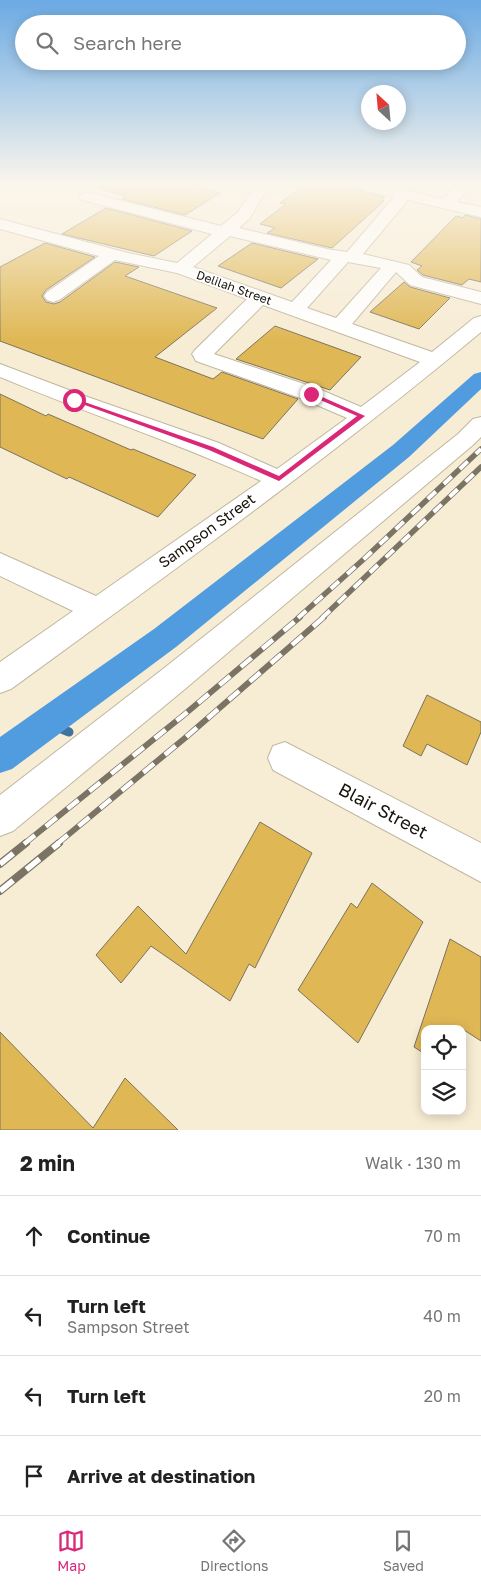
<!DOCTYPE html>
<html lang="en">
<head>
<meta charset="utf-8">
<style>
  body { margin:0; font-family:"Golos Text",sans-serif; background:#f6f6f6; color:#222 }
  .controls { position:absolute; right:15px; bottom:15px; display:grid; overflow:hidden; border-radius:10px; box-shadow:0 2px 12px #0003 }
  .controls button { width:45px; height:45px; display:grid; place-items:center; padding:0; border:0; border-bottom:1px solid #e0e0e0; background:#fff; color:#222; font:25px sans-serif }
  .compass { position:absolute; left:361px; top:85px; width:45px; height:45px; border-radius:50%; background:#fff; box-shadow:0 2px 12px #0003; rotate:334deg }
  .stop { position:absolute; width:15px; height:15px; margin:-11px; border:4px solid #db2777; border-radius:50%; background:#fff }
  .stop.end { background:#db2777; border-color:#fff; box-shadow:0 1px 5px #0008 }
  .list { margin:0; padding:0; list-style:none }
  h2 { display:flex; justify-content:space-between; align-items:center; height:65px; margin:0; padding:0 20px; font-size:21px }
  h2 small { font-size:16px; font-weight:400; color:#767676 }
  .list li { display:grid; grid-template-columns:32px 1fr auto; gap:15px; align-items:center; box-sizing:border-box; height:80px; padding:0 20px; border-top:1px solid #e0e0e0 }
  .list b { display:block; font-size:19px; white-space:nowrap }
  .list p { margin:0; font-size:16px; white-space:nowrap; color:#767676 }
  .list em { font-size:16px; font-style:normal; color:#767676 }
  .icon { flex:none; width:28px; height:28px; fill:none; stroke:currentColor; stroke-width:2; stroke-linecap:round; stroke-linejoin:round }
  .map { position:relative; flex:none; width:481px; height:1130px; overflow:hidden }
  .search { position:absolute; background:#fff; box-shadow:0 2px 12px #0003; left:15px; right:15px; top:15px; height:55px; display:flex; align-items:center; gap:12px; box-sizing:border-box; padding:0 18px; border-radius:28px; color:#767676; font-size:19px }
  .sheet { height:385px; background:#fff }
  nav { display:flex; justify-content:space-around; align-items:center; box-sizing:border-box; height:70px; border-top:1px solid #e0e0e0; background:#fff; font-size:14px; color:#767676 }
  nav a { display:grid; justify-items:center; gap:2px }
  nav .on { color:#db2777 }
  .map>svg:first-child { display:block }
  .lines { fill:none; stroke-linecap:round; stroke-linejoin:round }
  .stream { stroke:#3f739f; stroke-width:9 }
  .canal { fill:#509cdf; fill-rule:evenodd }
  .building { fill:#dfb754; stroke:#7c735e }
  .minor-casing { stroke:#c1b7a0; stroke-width:2 }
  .minor { fill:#fff; fill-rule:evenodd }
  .rail-far2-casing { stroke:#7b7465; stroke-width:5.5 }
  .rail-far1-casing { stroke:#7b7465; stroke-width:6 }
  .rail-casing { stroke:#7b7465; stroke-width:8 }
  .rail-far2 { stroke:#fff; stroke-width:4; stroke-dasharray:11; stroke-linecap:butt }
  .rail-far1 { stroke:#fff; stroke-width:4.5; stroke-dasharray:14; stroke-linecap:butt }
  .rail { stroke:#fff; stroke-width:5.5; stroke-dasharray:17; stroke-linecap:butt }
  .route { fill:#db2777 }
  .labels { text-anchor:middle; stroke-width:4; stroke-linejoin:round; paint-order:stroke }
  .far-street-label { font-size:12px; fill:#17130b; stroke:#fff }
  .street-label { font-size:15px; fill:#17130b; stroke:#fff }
  .near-street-label { font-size:18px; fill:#17130b; stroke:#fff }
</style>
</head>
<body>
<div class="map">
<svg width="481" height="1130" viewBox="0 0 481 1130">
  <rect width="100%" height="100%" fill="#f7ecd4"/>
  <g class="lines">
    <polyline class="stream" points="47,723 69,732"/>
    <polygon class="canal" points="481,372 481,389 409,457 176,647 12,769 0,773 0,737 154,629 393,445 474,374"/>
  </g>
  <g class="building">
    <polygon points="101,183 186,183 220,193 185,215 122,199 126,196 100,189"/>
    <polygon points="306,183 344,183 348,188 385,197 381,200 384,201 332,248 267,233 275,228 260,224 286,204 280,203"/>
    <polygon points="106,208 192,231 154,256 62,234"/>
    <polygon points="465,215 481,219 481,282 469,279 462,285 423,275 417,270 422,266 411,262 456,216 463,218"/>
    <polygon points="45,243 95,257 46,290 42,296 46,302 54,304 60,302 115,262 139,267 125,276 217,308 155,357 213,379 222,372 298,399 263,439 0,341 0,267"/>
    <polygon points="252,243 318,259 281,288 218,266"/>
    <polygon points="404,282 410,287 450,298 419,329 370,312"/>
    <polygon points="275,326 361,357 330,390 236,359"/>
    <polygon points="0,394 46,416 48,414 131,450 133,449 196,475 158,517 69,477 67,479 0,447"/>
    <polygon points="427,695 481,722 481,732 467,765 427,744 421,756 403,746"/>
    <polygon points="260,822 312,853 255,968 249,964 230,1001 151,946 121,983 96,955 138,906 186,954"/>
    <polygon points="372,883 423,922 358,1043 298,990 351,903 357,908"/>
    <polygon points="450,939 481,957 481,1041 464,1030 462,1035 462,1029 425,1029 425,1054 414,1047"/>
    <polygon points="0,1032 93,1128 125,1078 178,1130 0,1130"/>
  </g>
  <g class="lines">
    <defs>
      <g id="minor">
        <path d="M256,183H270L250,218L239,228L327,249L347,252L394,197L348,186L346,183H373L443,199L458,183H473L457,202L481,207V217L408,200L363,254L409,265L422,277L481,292V304L410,285L396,272L352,324L432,352L474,318L481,316V332C330,458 170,573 11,689L0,693V662L73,611L0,576V553L96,596L261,481C175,442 86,413 0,377V364L82,395L219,443L277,469L347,418L303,399L196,361L192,354L195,350L247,299L177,273L115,260L59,300L53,302L47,300L44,296L47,292L99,256L0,229V219L128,253L177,263L212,234L82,200L79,197L82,194L87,192L221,226L238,212ZM230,236L327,259L331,260L292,302L193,267ZM348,262L381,268L336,318L307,308ZM263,305L420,362L361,407L319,389L214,354Z"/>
        <polygon points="481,417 481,437 474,444 185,689 13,831 0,836 0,795 163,669 458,434 473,419"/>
        <polygon points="285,742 481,843 481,882 273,770 268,758 273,746"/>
      </g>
    </defs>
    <use href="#minor" class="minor-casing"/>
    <use href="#minor" class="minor"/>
    <defs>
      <g id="rail-far2">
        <polyline points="298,618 365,558 481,449"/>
        <polyline points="322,618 481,467"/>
      </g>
      <g id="rail-far1">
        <polyline points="24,844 185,714 300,617"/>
        <polyline points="57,844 185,738 324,617"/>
      </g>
      <g id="rail">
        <polyline points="0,864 26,843"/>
        <polyline points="0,891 59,843"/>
      </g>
    </defs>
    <use href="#rail-far2" class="rail-far2-casing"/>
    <use href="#rail-far1" class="rail-far1-casing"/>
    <use href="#rail" class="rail-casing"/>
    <use href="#rail-far2" class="rail-far2"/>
    <use href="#rail-far1" class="rail-far1"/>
    <use href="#rail" class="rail"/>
  </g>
  <linearGradient id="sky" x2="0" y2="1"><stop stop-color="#6baae4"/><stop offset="0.54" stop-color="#fbf6ec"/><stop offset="1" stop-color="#fbf6ec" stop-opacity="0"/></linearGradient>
  <rect width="481" height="341" fill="url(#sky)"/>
  <polygon class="route" points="311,392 365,416 279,481 209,450 71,400 76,399 213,447 279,476 357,416 309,395 309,392"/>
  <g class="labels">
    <g class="far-street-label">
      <text transform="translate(234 288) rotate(20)" y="4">Delilah Street</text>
    </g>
    <g class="street-label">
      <text transform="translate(207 531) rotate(-36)" y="5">Sampson Street</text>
    </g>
    <g class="near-street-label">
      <text transform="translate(383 811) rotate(28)" y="6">Blair Street</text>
    </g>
  </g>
</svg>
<div class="controls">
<button><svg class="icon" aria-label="locate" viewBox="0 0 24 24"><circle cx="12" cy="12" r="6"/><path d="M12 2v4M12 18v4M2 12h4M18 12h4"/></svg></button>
<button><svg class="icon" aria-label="layers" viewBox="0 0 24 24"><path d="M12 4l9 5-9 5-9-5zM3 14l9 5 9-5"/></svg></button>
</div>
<svg class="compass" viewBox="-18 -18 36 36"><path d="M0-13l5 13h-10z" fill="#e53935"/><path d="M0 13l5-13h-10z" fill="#767676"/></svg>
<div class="stop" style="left:74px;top:400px"></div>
<div class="stop end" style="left:311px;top:394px"></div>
<div class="search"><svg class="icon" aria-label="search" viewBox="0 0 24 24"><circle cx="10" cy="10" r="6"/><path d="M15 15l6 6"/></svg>Search here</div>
</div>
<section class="sheet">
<h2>2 min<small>Walk · 130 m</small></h2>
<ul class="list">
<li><svg class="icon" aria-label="ahead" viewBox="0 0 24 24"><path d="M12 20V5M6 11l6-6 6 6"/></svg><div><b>Continue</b></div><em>70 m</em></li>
<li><svg class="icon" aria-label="left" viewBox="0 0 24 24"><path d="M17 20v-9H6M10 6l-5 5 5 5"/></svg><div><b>Turn left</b><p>Sampson Street</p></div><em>40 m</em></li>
<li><svg class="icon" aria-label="left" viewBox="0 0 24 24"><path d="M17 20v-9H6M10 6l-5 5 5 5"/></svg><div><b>Turn left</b></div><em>20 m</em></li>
<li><svg class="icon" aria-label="arrive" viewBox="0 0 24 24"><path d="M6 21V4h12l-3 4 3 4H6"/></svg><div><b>Arrive at destination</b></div></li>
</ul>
</section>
<nav>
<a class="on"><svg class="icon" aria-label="map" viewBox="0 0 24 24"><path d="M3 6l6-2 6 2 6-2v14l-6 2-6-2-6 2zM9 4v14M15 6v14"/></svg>Map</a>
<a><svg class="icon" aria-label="directions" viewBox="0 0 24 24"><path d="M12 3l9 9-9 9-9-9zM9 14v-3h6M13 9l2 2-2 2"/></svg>Directions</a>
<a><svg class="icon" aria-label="saved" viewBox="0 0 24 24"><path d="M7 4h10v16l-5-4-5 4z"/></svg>Saved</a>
</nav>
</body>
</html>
